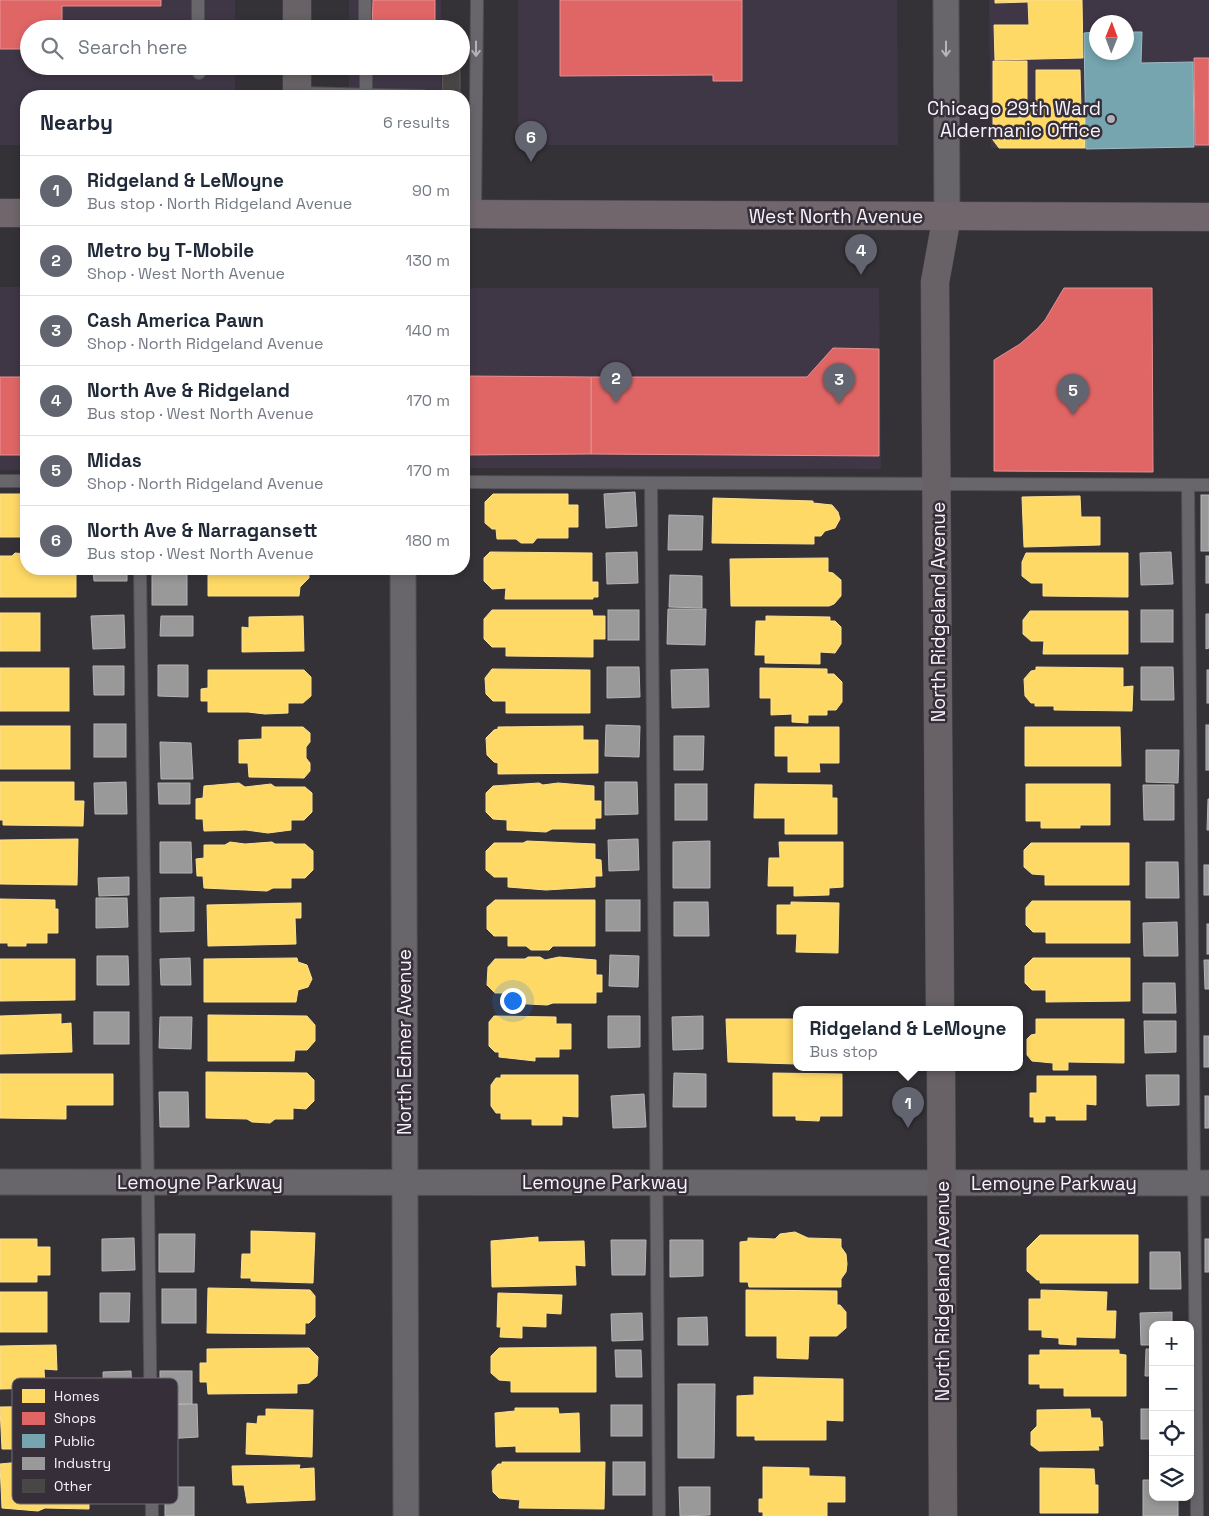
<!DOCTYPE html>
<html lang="en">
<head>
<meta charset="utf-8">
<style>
  body { margin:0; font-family:"Space Grotesk",sans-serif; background:#f6f6f7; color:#1f2937 }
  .controls { position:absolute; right:15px; bottom:15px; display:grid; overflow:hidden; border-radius:10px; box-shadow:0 2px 8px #0003 }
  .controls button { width:45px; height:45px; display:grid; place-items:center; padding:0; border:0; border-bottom:1px solid #e0e1e3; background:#fff; color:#1f2937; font:25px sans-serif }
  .compass { position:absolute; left:1089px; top:15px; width:45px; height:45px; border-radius:50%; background:#fff; box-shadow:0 2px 8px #0003; rotate:1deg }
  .you { position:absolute; left:512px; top:1000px; width:18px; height:18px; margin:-12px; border:4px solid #fff; border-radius:50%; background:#1a73e8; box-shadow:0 0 0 8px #1a73e833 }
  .badge { display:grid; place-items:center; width:32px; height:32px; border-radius:50%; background:#626570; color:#fff; font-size:16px; font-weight:700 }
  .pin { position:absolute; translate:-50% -41px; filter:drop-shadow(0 1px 2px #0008) }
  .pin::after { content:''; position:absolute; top:26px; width:18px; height:15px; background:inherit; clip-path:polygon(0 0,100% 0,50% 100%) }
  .popup { position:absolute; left:793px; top:1006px; width:230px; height:65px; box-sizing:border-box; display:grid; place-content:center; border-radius:10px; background:#fff; filter:drop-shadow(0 1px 4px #0005); font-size:16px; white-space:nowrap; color:#747a83 }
  .popup b { font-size:19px; color:#1f2937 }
  .popup::after { content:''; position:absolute; left:50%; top:100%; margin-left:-10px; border:10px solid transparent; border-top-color:#fff }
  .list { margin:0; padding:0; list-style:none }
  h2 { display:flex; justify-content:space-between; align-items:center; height:65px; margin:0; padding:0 20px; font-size:21px }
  h2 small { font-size:16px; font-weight:400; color:#747a83 }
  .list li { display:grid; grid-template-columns:32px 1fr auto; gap:15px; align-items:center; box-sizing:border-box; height:70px; padding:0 20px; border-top:1px solid #e0e1e3 }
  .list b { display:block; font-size:19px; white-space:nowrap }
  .list p { margin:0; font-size:16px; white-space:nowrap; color:#747a83 }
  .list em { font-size:16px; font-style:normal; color:#747a83 }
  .icon { flex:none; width:28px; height:28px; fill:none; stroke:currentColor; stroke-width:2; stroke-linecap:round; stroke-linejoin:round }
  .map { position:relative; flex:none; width:1209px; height:1516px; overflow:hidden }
  .search { position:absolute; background:#fff; box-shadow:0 2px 8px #0003; left:20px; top:20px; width:450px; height:55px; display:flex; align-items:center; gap:12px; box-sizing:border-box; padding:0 18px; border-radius:28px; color:#747a83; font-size:19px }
  .panel { position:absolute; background:#fff; box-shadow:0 2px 8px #0003; left:20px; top:90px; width:450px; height:485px; border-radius:20px }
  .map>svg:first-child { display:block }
  .built { fill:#3f3646; fill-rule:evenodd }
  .homes { fill:#ffd966; stroke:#fde192 }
  .shops { fill:#e06666; stroke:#e79092 }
  .public { fill:#76a5af; stroke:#9dbcc6 }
  .industry { fill:#999; stroke:#b5b4b6 }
  .building { fill:#494646; stroke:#5f5b5c }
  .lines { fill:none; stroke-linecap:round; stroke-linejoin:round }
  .lane-casing { stroke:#514e53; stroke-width:14 }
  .street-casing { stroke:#514e53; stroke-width:27 }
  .secondary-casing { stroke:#514e53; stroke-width:29 }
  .primary-casing { stroke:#514e53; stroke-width:29 }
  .lane { stroke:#68666b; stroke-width:12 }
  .street { stroke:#68666b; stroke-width:25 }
  .secondary { stroke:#686267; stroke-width:28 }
  .primary { stroke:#70666c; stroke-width:28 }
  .oneway { stroke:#b7b4ba }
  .poi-dot { fill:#b3afb6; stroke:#362f3a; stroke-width:2 }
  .labels { text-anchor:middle; stroke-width:5; stroke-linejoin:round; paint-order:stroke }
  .poi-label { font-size:19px; fill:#f7f3fa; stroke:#362f3a; text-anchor:end }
  .street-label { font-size:19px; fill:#f7f3fa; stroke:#362f3a }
  .key { fill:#362f3a; stroke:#706a74; stroke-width:1 }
  .key-label { font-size:14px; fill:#f7f3fa }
</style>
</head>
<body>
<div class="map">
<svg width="1209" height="1516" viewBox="0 0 1209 1516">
  <rect width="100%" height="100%" fill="#353237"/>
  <g class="built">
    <polygon points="0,0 235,0 235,29 29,29 29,66 235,66 235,96 26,96 26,145 0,145"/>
    <rect x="349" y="0" width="92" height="29"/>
    <polygon points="518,0 897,0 898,145 518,145"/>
    <path d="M989,0H1209V148H991ZM1096,22H1126V52H1096Z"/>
    <rect x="349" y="66" width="92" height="30"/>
    <rect x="0" y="287" width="26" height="183"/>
    <polygon points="464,288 879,288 881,469 464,468"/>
  </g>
  <g class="homes">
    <polygon points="995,0 1082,0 1083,58 995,60 994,25 1029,25 1028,2 995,3"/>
    <polygon points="993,61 1027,61 1027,112 1032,112 1036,107 1036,70 1080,70 1081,107 1085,112 1085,148 999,148 993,140"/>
    <rect x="0" y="494" width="26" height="43"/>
    <polygon points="493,494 568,494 568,505 578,505 578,527 568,527 568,538 537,538 533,543 521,543 516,539 497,539 496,529 492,529 485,523 485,502"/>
    <polygon points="1080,496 1081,517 1100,517 1100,545 1024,547 1022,497"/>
    <polygon points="713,498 813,501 813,503 832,505 838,512 840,519 835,528 825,531 821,536 814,536 814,544 712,543"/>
    <polygon points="490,552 592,553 592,582 598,582 598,597 593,597 593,599 505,599 506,588 492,589 484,581 484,558"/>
    <polygon points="15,553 26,554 26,569 76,569 76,597 0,597 0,556 12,556"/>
    <polygon points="1026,553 1128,553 1128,597 1043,596 1043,583 1031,583 1022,576 1022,562"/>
    <polygon points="828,558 828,572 833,573 841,580 841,596 834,604 829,606 731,606 730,559"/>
    <polygon points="208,569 309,569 309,578 300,587 299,596 208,596"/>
    <polygon points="492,610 592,610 593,616 605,616 605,639 593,639 593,657 506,656 506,647 492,647 484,639 484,619"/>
    <polygon points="1030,611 1128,611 1128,654 1043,654 1044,641 1031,641 1023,634 1023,620"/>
    <rect x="0" y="613" width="40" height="38"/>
    <polygon points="303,616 304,651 242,652 242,627 249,628 249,617"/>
    <polygon points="766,616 830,617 830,621 835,621 841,627 841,644 835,653 820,652 820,664 765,663 765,655 755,655 756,621 766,621"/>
    <polygon points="1036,667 1123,668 1123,687 1133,686 1132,711 1054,710 1054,706 1035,706 1035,703 1031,703 1025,696 1024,679 1031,671 1036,670"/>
    <rect x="0" y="668" width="69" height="43"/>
    <polygon points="760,668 827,669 827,674 834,674 842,682 842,702 836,710 827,710 827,715 808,715 808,723 792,722 792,714 771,715 771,698 760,698"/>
    <polygon points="492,669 590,670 590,713 506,713 506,701 493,701 486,694 485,678"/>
    <polygon points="208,670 304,670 311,677 311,696 303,703 288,703 288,713 265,714 248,712 208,712 208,701 201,701 201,689 208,688"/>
    <rect x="0" y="726" width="70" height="43"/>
    <polygon points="583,726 583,740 598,740 598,773 498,774 498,763 494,762 487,755 486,738 494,730 498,729 498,727"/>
    <polygon points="262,727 303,727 310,733 310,742 306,747 306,758 310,763 310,771 304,778 249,777 248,763 239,763 239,740 262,739"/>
    <polygon points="775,727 839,727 839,763 819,763 820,772 788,772 788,756 775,756"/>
    <polygon points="1025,727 1120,727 1121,766 1025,766"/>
    <polygon points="0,782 74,782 74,801 84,801 83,826 3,825 3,820 0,820"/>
    <polygon points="239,783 245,787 271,784 275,787 305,787 312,793 312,812 304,820 291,820 291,830 268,833 246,830 204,831 203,819 196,819 196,799 203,798 204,786"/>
    <polygon points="539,783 543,785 558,783 594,786 594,801 601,801 601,818 595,818 595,829 552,829 546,832 507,830 507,820 493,819 486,812 486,793 493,786"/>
    <polygon points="755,784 832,785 832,798 837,798 837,834 785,834 785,818 754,818"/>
    <polygon points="1026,784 1110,784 1110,825 1080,825 1080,828 1041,828 1041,821 1026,821"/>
    <polygon points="78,839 77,885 0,884 0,840"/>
    <polygon points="527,841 595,844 595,859 601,860 602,876 595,876 595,887 546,890 508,887 508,877 494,877 486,870 486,851 494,843 523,843"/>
    <polygon points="230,842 245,844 272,842 275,844 305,844 313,851 313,870 305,878 291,878 291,888 273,888 267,891 204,888 203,876 197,876 196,859 204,858 204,845 225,845"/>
    <polygon points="779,842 843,842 843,887 829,888 829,895 794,896 794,886 768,886 769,858 780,858"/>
    <polygon points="1031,843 1129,843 1129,885 1045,885 1045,875 1032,874 1024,867 1024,850"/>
    <polygon points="0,899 55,900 55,909 58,909 58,933 47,933 47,943 26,943 26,946 8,946 8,943 0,943"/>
    <polygon points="495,900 595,900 595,946 553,946 549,950 531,950 526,946 508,946 508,936 494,936 487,929 487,907"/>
    <polygon points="1032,901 1130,901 1130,943 1046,943 1046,932 1033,932 1026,925 1026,908"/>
    <polygon points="791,902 839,903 838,953 796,952 797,934 777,934 777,905 791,905"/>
    <polygon points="301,903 301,918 295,918 296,944 208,946 207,905"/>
    <polygon points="528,957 540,957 545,960 559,957 596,960 596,975 602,975 602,992 596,992 596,1003 553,1003 547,1005 509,1003 509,993 495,993 487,985 488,967 495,959 525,959"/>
    <polygon points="297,958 298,962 307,965 312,979 308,987 298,990 296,1002 204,1002 204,959"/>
    <polygon points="1033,958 1130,958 1130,1001 1046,1002 1046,990 1032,990 1025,983 1025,966"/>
    <polygon points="0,959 75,959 75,1000 0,1001"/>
    <polygon points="61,1014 61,1024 71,1023 72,1052 0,1054 0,1016"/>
    <polygon points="208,1015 307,1016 315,1025 315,1041 307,1050 295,1050 294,1061 208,1061"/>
    <polygon points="494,1016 556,1017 556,1024 571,1024 571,1049 559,1049 559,1057 535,1057 535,1061 499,1057 499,1052 495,1052 489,1046 489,1022"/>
    <polygon points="726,1019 797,1019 797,1064 728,1062"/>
    <polygon points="1036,1019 1124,1019 1124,1063 1068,1062 1068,1070 1053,1070 1053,1063 1032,1061 1027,1055 1027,1039 1031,1035 1036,1034"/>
    <polygon points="206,1072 307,1073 314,1080 314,1101 306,1109 293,1108 293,1119 275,1119 270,1123 252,1122 247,1119 206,1118"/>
    <polygon points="773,1073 842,1074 842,1116 820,1116 819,1121 796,1120 796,1116 773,1116"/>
    <polygon points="0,1074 113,1074 113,1105 66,1105 66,1119 0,1118"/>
    <polygon points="501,1075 578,1075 578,1117 562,1116 562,1125 532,1125 532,1119 501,1119 501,1113 496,1113 491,1106 491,1085 496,1078 501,1078"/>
    <polygon points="1037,1076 1096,1076 1096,1105 1086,1104 1086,1120 1056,1120 1056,1116 1045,1116 1045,1122 1034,1122 1034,1117 1030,1117 1030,1093 1037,1093"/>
    <polygon points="251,1231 315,1233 313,1283 251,1281 251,1278 241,1278 242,1254 251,1254"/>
    <polygon points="795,1232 808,1238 841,1239 841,1247 846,1254 847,1264 846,1272 841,1279 841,1287 749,1287 748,1282 740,1282 740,1242 748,1241 748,1238 775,1239 780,1234"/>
    <polygon points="1040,1235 1138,1235 1138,1283 1040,1283 1040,1280 1037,1280 1027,1271 1027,1248"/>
    <polygon points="538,1237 538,1242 584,1241 585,1266 575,1265 576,1285 492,1287 491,1241"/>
    <polygon points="0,1239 37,1239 37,1247 50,1247 50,1275 37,1275 37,1282 0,1282"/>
    <polygon points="208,1288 310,1290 315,1296 315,1317 309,1323 305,1323 305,1334 207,1333"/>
    <polygon points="746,1290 837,1291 837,1305 840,1305 846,1312 846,1328 837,1336 809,1336 808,1359 777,1358 777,1336 746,1336"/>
    <polygon points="1041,1290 1107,1292 1106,1311 1116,1311 1115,1338 1076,1337 1076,1345 1059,1344 1059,1338 1042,1337 1042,1330 1029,1330 1029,1299 1041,1299"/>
    <rect x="0" y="1292" width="47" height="40"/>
    <polygon points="498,1293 562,1295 561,1314 546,1313 546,1327 522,1326 522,1338 500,1337 501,1327 497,1327"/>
    <polygon points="56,1345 57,1370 44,1369 45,1388 0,1389 0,1346"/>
    <polygon points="596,1347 596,1392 511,1392 511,1381 499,1380 491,1373 491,1356 499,1348"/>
    <polygon points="309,1348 318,1357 317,1376 309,1383 297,1384 297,1393 208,1394 207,1382 200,1382 200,1363 207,1363 207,1349"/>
    <polygon points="1040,1350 1119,1350 1119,1354 1126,1355 1126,1396 1064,1396 1064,1388 1040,1388 1040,1384 1029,1384 1029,1355 1040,1355"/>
    <polygon points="754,1377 843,1379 843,1421 826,1420 826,1440 755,1440 755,1436 737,1436 737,1396 754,1395"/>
    <polygon points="74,1406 74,1429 67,1429 68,1449 2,1449 0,1407"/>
    <polygon points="515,1408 558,1408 559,1414 579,1413 580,1452 516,1452 516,1446 496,1447 495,1413 515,1411"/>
    <polygon points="266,1409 313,1410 312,1457 246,1454 247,1423 257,1424 258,1416 266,1416"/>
    <polygon points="1090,1409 1091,1418 1100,1418 1100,1421 1102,1421 1103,1446 1098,1446 1099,1450 1039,1451 1031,1445 1031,1432 1037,1426 1037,1410"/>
    <polygon points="21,1462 89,1465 90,1484 98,1485 98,1497 89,1497 89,1509 45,1508 38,1511 2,1508 0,1464"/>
    <polygon points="502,1462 605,1462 604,1509 519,1508 520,1500 499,1498 493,1492 492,1471 498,1464 502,1464"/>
    <polygon points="300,1465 299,1469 314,1468 315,1500 247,1503 244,1485 233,1485 232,1466"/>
    <polygon points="763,1467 809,1468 809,1476 845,1477 845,1502 827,1502 827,1516 763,1516 763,1512 759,1512 759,1499 763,1499"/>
    <polygon points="1040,1468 1094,1469 1095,1485 1098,1485 1098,1513 1040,1513"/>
  </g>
  <g class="shops">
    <polygon points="0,0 161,0 161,6 62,6 62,29 29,29 29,49 0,49"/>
    <polygon points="373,0 435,0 435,29 372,29"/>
    <polygon points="560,0 742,0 742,81 713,81 713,75 560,76"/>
    <polygon points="1194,58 1209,58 1209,145 1195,145"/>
    <polygon points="1064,288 1152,288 1153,472 994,471 994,360 1020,344 1037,329 1045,320"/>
    <polygon points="833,348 879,349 879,456 591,454 591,377 807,377"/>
    <polygon points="464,376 591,377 591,454 464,455"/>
    <rect x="0" y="377" width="26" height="78"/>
  </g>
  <polygon class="public" points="1096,32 1096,52 1126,52 1126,32 1142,32 1141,63 1193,62 1194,147 1086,149 1084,33"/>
  <g class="industry">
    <polygon points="635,492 637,526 606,528 604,494"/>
    <rect x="1201" y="495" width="8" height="56"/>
    <polygon points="669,515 703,516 702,550 668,550"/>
    <polygon points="637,552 638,583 607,584 606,553"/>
    <polygon points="1171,552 1173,584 1141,585 1140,553"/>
    <rect x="1206" y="556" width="3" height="27"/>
    <polygon points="93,569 127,569 127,581 94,581"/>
    <rect x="152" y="570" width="35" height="35"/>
    <polygon points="670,575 702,576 702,608 669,607"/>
    <polygon points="668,609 706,609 705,645 667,644"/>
    <rect x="608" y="610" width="31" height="30"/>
    <rect x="1141" y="610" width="32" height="32"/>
    <polygon points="1206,614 1209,614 1209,648 1206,649"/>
    <polygon points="124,615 125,648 93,649 91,616"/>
    <polygon points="161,616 193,616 193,636 160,636"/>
    <polygon points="158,665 188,665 188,697 158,696"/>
    <polygon points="93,666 124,666 124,695 94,695"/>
    <polygon points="607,667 639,667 640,697 607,698"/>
    <polygon points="1141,667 1173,667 1174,700 1141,700"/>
    <polygon points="708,669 709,707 672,708 671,670"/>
    <rect x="1207" y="670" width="2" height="33"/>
    <rect x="94" y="724" width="32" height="33"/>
    <polygon points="606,725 640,726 639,757 605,756"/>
    <rect x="1206" y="725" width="3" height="45"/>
    <polygon points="674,736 704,736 703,770 674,770"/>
    <polygon points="160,742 191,743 193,779 161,779"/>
    <polygon points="1146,750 1179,750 1178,783 1146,782"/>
    <polygon points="126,782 127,814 95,814 94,783"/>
    <polygon points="605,782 637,782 638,814 605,815"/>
    <polygon points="158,783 190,783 190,804 159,804"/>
    <rect x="675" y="784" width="32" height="36"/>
    <polygon points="1143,785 1174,785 1174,820 1144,820"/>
    <polygon points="1208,799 1209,799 1209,830 1207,830"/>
    <polygon points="638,839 639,870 609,871 608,840"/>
    <polygon points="710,841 710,888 673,888 673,842"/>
    <polygon points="160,842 191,842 192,873 160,873"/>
    <polygon points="1146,862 1178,862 1179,898 1146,898"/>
    <rect x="1204" y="865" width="5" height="30"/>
    <polygon points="129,877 129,895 99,896 98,878"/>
    <polygon points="194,897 194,931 160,932 160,898"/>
    <polygon points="96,898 127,898 128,927 96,928"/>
    <rect x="606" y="900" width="34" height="31"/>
    <polygon points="674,902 708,902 709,936 674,936"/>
    <polygon points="1177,922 1178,956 1144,956 1143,923"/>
    <rect x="1207" y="924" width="2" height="30"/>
    <polygon points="610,955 639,956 638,987 609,986"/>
    <polygon points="97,956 128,956 129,985 97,985"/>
    <polygon points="190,958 191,985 161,985 160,959"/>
    <polygon points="1204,960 1209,960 1209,989 1205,989"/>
    <polygon points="1143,983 1175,983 1176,1013 1143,1013"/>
    <rect x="94" y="1012" width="35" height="32"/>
    <polygon points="608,1016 640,1016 640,1047 608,1048"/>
    <polygon points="703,1016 703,1049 673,1050 672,1017"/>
    <polygon points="160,1017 192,1017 191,1049 159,1048"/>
    <polygon points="1144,1021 1176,1021 1176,1052 1145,1053"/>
    <rect x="1204" y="1036" width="5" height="31"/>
    <polygon points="674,1073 706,1074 706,1107 673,1107"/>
    <polygon points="1146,1075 1179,1075 1179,1105 1147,1106"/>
    <polygon points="159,1092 188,1092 189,1127 160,1127"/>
    <polygon points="644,1094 646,1127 613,1128 611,1096"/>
    <rect x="1205" y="1096" width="4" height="32"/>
    <polygon points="159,1234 195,1234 194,1272 159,1272"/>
    <polygon points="134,1238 135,1270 102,1271 102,1239"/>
    <rect x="1205" y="1239" width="4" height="33"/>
    <polygon points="611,1240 646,1240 645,1275 612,1275"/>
    <polygon points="670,1240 703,1240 703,1276 670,1277"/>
    <polygon points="1150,1252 1180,1252 1181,1289 1150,1289"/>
    <rect x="162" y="1289" width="34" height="34"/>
    <polygon points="100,1293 130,1293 129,1322 100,1322"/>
    <polygon points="1172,1312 1172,1325 1153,1325 1153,1345 1141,1345 1140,1313"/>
    <polygon points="642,1313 643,1340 612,1341 611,1314"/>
    <polygon points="707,1317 708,1345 678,1345 678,1318"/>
    <polygon points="1146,1349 1153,1349 1153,1376 1145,1376"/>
    <polygon points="615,1350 641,1350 642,1377 616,1377"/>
    <polygon points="131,1371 132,1400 104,1401 103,1372"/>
    <rect x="160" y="1371" width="32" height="33"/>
    <polygon points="678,1384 715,1384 714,1458 678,1458"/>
    <polygon points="197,1404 198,1437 165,1439 164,1405"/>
    <rect x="611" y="1405" width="31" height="31"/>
    <rect x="1141" y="1409" width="12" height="30"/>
    <polygon points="97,1427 132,1427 132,1459 98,1460"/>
    <rect x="613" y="1462" width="32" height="33"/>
    <rect x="105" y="1463" width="28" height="29"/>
    <polygon points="1143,1480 1153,1480 1153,1497 1178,1497 1178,1516 1143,1516"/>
    <rect x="165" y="1487" width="29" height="29"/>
    <polygon points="679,1487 710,1487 710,1515 680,1516"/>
  </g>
  <polygon class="building" points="443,68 460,68 460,96 442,96"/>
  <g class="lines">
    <defs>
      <g id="lane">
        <polyline points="198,0 198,29"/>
        <polyline points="365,0 365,29"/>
        <polyline points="199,66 199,73"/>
        <polyline points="366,66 366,94"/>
        <polyline points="297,93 423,96"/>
        <polyline points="475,214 477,0"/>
        <polyline points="0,481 26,481"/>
        <polyline points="464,482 1209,485"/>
        <polyline points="651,483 659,1516"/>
        <polyline points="1188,485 1197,1516"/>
        <polyline points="140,569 152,1516"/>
      </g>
      <g id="street">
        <polyline points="946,0 947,216"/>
        <polyline points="403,569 406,1516"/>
        <polyline points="0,1182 1209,1183"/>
      </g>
      <g id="secondary">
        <polyline points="297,29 297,0"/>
        <polyline points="297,66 297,96"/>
        <polyline points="940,1009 935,282 947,216"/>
        <polyline points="941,1067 943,1516"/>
      </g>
      <g id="primary">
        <polyline points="0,213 26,213"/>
        <polyline points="464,214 1209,217"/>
      </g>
    </defs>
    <use href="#lane" class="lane-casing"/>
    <use href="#street" class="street-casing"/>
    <use href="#secondary" class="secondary-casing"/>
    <use href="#primary" class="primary-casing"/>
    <use href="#lane" class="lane"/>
    <use href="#street" class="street"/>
    <use href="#secondary" class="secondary"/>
    <use href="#primary" class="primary"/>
  </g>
  <defs><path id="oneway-shaft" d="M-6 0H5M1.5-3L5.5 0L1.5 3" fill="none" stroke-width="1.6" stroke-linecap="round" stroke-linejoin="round" transform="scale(1.25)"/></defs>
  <g class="oneway">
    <use href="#oneway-shaft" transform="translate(476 49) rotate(90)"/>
    <use href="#oneway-shaft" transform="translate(946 49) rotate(90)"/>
  </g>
  <circle class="poi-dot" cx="1111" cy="119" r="5"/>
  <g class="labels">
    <g class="poi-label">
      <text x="1101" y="115">Chicago 29th Ward<tspan x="1101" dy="22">Aldermanic Office</tspan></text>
    </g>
    <g class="street-label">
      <text x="836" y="223">West North Avenue</text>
      <text transform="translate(938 612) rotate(-90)" y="7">North Ridgeland Avenue</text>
      <text transform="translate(404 1042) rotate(-90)" y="7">North Edmer Avenue</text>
      <text x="200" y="1189">Lemoyne Parkway</text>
      <text x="605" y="1189">Lemoyne Parkway</text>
      <text x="1054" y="1190">Lemoyne Parkway</text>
      <text transform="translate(942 1291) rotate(-90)" y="7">North Ridgeland Avenue</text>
    </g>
  </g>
  <rect x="12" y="1378" width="166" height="126" rx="8" class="key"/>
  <rect x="22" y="1389" width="23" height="14" fill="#ffd966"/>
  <rect x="22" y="1412" width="23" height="13" fill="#e06666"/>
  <rect x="22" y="1434" width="23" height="14" fill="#76a5af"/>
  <rect x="22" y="1457" width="23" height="13" fill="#999"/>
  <rect x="22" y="1479" width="23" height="14" fill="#494646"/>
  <g class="key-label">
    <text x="54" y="1401">Homes</text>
    <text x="54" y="1423">Shops</text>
    <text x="54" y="1446">Public</text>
    <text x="54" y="1468">Industry</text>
    <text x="54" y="1491">Other</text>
  </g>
</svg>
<div class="controls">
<button>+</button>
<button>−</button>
<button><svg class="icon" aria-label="locate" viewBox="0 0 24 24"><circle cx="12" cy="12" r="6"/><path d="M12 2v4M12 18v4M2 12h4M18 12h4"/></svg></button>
<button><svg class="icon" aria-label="layers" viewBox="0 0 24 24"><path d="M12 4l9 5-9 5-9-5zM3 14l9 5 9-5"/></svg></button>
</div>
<svg class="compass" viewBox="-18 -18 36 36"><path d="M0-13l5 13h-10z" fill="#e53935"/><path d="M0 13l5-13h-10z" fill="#747a83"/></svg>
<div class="you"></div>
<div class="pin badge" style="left:908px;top:1128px">1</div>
<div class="popup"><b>Ridgeland &amp; LeMoyne</b>Bus stop</div>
<div class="pin badge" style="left:616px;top:403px">2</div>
<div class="pin badge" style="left:839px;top:404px">3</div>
<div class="pin badge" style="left:861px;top:275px">4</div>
<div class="pin badge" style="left:1073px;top:415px">5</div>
<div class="pin badge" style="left:531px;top:162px">6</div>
<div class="search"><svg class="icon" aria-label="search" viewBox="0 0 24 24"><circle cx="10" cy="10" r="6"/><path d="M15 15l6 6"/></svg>Search here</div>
<section class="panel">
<h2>Nearby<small>6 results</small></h2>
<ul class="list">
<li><span class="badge">1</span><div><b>Ridgeland &amp; LeMoyne</b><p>Bus stop · North Ridgeland Avenue</p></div><em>90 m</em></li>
<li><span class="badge">2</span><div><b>Metro by T-Mobile</b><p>Shop · West North Avenue</p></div><em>130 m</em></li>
<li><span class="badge">3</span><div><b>Cash America Pawn</b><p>Shop · North Ridgeland Avenue</p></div><em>140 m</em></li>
<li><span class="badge">4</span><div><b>North Ave &amp; Ridgeland</b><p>Bus stop · West North Avenue</p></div><em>170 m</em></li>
<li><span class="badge">5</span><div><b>Midas</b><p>Shop · North Ridgeland Avenue</p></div><em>170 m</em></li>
<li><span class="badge">6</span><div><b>North Ave &amp; Narragansett</b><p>Bus stop · West North Avenue</p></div><em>180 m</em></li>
</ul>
</section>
</div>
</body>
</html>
